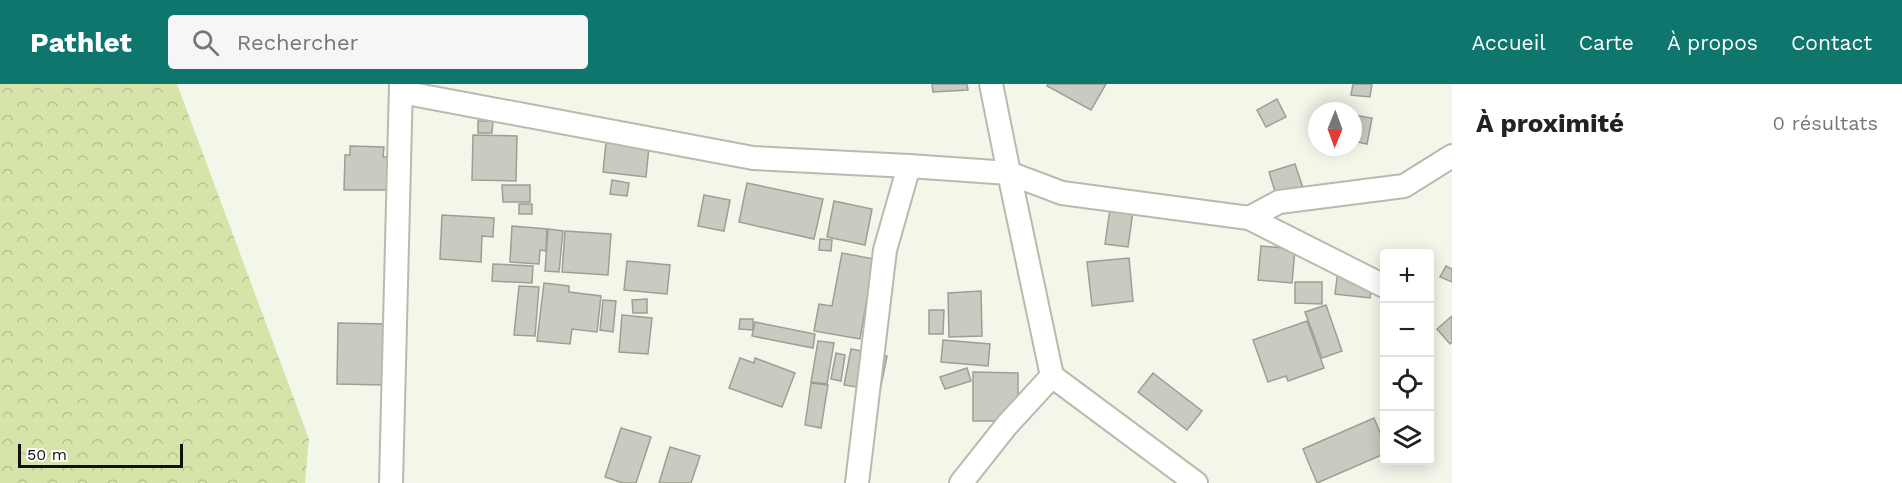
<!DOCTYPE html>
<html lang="fr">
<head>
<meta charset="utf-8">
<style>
  body { margin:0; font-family:"Work Sans",sans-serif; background:#f6f6f6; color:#222 }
  .controls { position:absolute; right:18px; bottom:18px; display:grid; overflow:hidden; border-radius:6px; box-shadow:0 3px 15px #0003 }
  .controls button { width:54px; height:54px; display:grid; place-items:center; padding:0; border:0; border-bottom:2px solid #e0e0e0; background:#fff; color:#222; font:30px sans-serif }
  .compass { position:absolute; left:1308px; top:18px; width:54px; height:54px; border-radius:50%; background:#fff; box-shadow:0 3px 15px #0003; rotate:181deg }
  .scale { position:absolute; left:18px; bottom:15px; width:165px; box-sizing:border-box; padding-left:6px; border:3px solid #11120e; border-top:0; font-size:16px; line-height:21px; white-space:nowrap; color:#11120e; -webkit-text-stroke:4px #fff; paint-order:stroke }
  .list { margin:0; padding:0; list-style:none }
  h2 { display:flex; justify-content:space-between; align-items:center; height:78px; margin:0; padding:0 24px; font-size:26px }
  h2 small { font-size:20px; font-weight:400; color:#767676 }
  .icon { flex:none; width:33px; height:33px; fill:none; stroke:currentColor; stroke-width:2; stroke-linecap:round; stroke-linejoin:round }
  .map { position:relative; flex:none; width:1452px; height:399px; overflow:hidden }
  header { display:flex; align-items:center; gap:36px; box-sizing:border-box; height:84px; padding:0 30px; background:#0f766e; color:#fff }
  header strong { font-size:28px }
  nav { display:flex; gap:33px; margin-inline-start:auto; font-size:21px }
  .search { width:420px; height:54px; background:#f6f6f6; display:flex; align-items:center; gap:15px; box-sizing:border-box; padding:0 21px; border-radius:6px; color:#767676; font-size:22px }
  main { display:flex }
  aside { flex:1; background:#fff }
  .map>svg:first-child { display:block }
  .forest { fill:url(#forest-crowns) }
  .building { fill:#c8cbbf; stroke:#9c9f93; stroke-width:1.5 }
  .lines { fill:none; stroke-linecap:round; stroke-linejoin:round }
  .street-casing { stroke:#b7bbae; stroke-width:26 }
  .street { stroke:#fff; stroke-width:22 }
</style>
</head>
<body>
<header>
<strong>Pathlet</strong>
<div class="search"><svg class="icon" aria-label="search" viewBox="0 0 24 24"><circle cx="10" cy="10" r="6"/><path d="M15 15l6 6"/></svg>Rechercher</div>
<nav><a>Accueil</a><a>Carte</a><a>À propos</a><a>Contact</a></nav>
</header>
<main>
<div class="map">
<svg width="1452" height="399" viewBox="0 0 1452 399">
  <defs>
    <pattern id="forest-crowns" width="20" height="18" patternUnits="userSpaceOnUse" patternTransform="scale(1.5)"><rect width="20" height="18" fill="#d6e4aa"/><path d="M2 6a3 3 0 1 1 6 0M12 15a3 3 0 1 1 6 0" fill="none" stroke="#b7c391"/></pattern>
  </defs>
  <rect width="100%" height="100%" fill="#f3f7ea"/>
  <polygon class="forest" points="0,0 177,0 309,355 305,399 0,399"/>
  <g class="building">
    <polygon points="932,0 967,0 968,6 933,8"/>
    <polygon points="1048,0 1106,0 1091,26 1047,2"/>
    <polygon points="1353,0 1372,0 1370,13 1351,11"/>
    <polygon points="1277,15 1286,33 1266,43 1257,26"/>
    <polygon points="1353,31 1372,34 1367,60 1353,57"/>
    <polygon points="478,37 493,37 492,49 478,49"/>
    <polygon points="473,51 517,52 516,97 472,96"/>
    <polygon points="606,58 649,63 646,93 603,88"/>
    <polygon points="350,62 384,63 383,73 391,73 391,106 344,106 345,71 350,71"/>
    <polygon points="1295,80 1307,116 1280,124 1269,88"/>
    <polygon points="612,96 629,99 627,112 610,110"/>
    <polygon points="747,99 823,115 814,155 739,138"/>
    <polygon points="502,101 530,101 530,118 503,118"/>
    <polygon points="704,111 730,116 724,147 698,142"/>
    <polygon points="834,117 872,125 865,161 827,153"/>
    <rect x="519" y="120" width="13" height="10"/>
    <polygon points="1110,125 1133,127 1128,163 1105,160"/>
    <polygon points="442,131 494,134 493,153 482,152 481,178 440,175"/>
    <polygon points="512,142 547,145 546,167 540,166 539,180 510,178"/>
    <polygon points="548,145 563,147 559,188 545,187"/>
    <polygon points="565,147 611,150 608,191 562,188"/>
    <polygon points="820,155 832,156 831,167 819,166"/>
    <polygon points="1261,162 1295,165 1292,199 1258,196"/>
    <polygon points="842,169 874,175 860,255 814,247 819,220 832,222"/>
    <polygon points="1129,174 1133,217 1092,222 1087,178"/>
    <polygon points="627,177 670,181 667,210 624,206"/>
    <polygon points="493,180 533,182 532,199 492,197"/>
    <polygon points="1446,182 1452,185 1452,198 1440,193"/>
    <polygon points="1338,186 1373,190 1370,214 1335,210"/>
    <polygon points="1295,198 1322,198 1322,220 1295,219"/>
    <polygon points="544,199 569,202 569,208 601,212 597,248 572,245 570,260 537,257"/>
    <polygon points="519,202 539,203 535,252 514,251"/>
    <polygon points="981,207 982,252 949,253 948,209"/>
    <polygon points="647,215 647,229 633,229 632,216"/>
    <polygon points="603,216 616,217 613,248 600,246"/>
    <polygon points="1326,221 1342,267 1322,274 1305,228"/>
    <polygon points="929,226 944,226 943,250 929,250"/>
    <polygon points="622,231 652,234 648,270 619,268"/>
    <polygon points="1452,232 1452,258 1450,260 1437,245"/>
    <polygon points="740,235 753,235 753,246 739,245"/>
    <polygon points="1307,237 1324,284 1288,297 1286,292 1268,298 1253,256"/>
    <polygon points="755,238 815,250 813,264 752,252"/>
    <polygon points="338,239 386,240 384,301 337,300"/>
    <polygon points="943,256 990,260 988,282 941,278"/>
    <polygon points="818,257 834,259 827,300 811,298"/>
    <polygon points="851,265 887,272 880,307 844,301"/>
    <polygon points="836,269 845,271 841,297 831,295"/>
    <polygon points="740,274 754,279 755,274 795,289 782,323 729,304"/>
    <polygon points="967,284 971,297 945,305 940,293"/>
    <polygon points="973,288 1018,289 1018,337 973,337"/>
    <polygon points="1153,289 1202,327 1187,346 1138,308"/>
    <polygon points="811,299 828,301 821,344 805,341"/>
    <polygon points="1374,334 1384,358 1384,370 1317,399 1303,365"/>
    <polygon points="621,344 651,353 636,399 623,399 605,393"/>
    <polygon points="670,363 700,372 691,399 659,399"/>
  </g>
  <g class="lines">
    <defs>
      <g id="street">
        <polyline points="991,0 1009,89 1062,109 1249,134 1384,202"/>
        <polyline points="401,8 753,74 909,82 1009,89 1052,292 1196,399"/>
        <polyline points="1249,134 1279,118 1404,102 1452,72"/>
        <polyline points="391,399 401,0"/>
        <polyline points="857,399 885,166 909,82"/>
        <polyline points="961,399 1007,341 1052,292"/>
      </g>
    </defs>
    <use href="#street" class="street-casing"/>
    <use href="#street" class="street"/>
  </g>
</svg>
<div class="controls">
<button>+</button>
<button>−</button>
<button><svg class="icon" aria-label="locate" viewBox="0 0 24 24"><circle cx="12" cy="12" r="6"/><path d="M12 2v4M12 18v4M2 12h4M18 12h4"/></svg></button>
<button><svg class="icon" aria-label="layers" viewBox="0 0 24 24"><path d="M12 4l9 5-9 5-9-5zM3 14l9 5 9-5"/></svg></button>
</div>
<svg class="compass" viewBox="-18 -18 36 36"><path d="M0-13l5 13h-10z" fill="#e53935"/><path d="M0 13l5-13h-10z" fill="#767676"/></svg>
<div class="scale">50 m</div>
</div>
<aside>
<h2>À proximité<small>0 résultats</small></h2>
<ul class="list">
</ul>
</aside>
</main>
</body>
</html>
